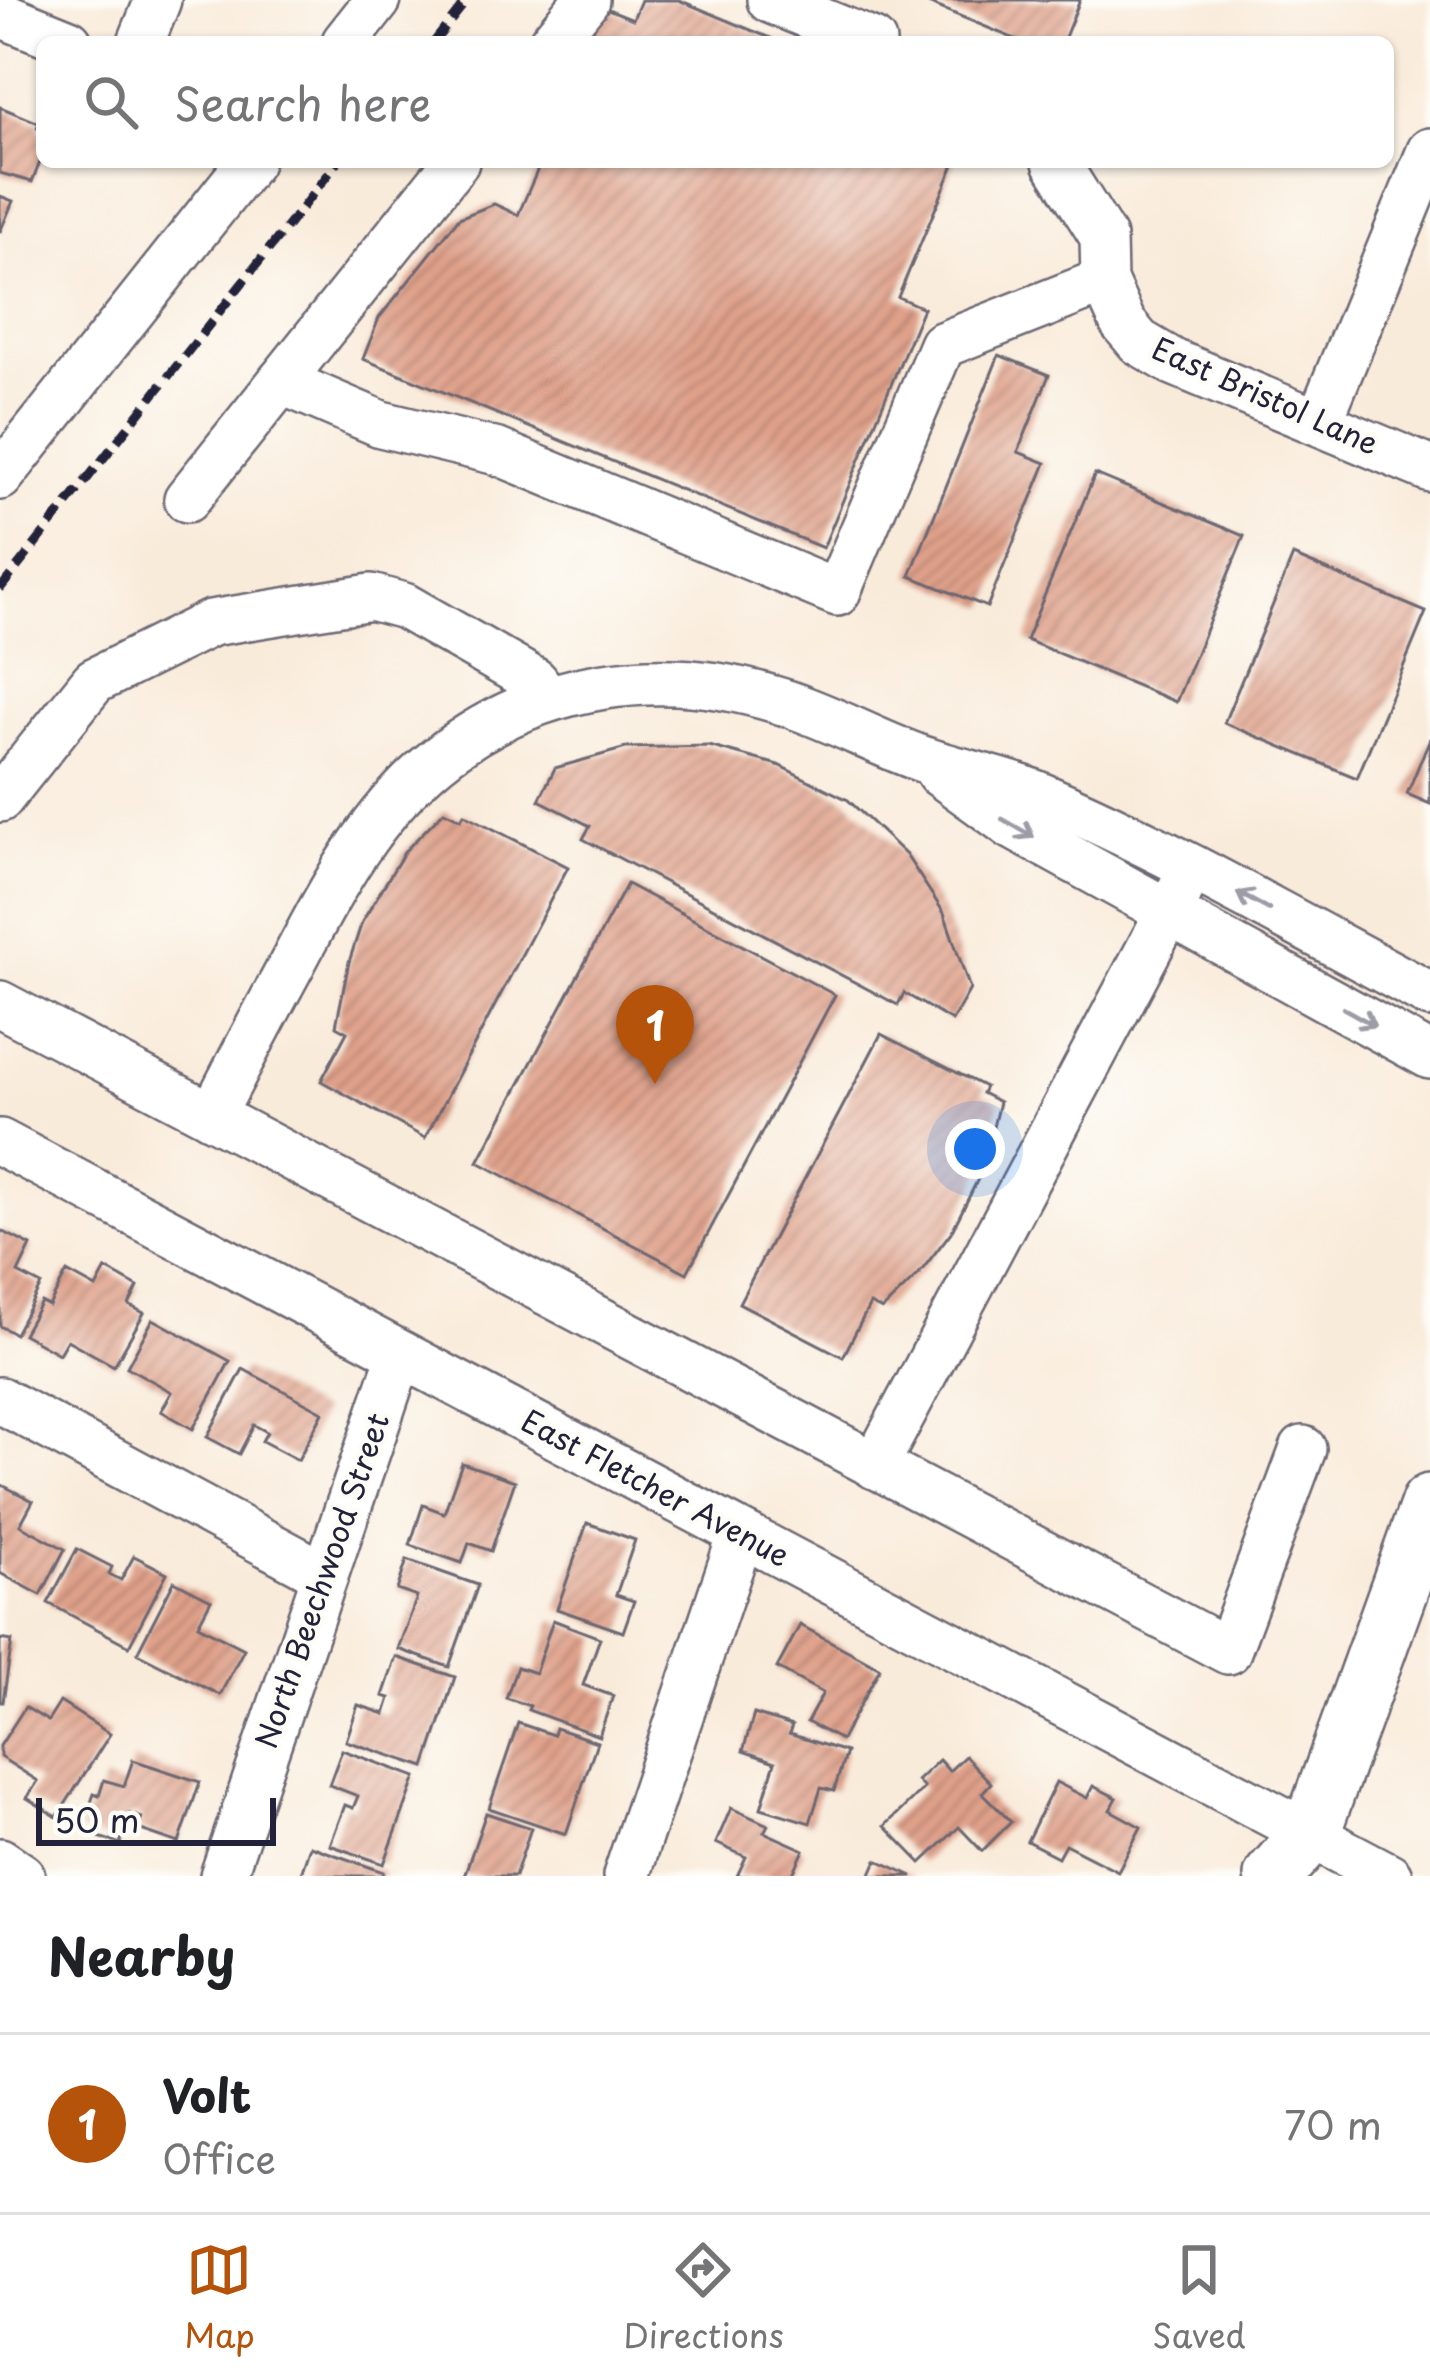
<!DOCTYPE html>
<html lang="en">
<head>
<meta charset="utf-8">
<style>
  body { margin:0; font-family:"Playpen Sans",sans-serif; background:#f6f6f6; color:#202124 }
  .scale { position:absolute; left:36px; bottom:30px; width:240px; box-sizing:border-box; padding-left:12px; border:6px solid #22223b; border-top:0; font-size:33px; line-height:42px; white-space:nowrap; color:#22223b; -webkit-text-stroke:9px #fdfcf7; paint-order:stroke }
  .you { position:absolute; left:975px; top:1149px; width:42px; height:42px; margin:-30px; border:9px solid #fff; border-radius:50%; background:#1a73e8; box-shadow:0 0 0 18px #1a73e833 }
  .badge { display:grid; place-items:center; width:78px; height:78px; border-radius:50%; background:#b45309; color:#fff; font-size:39px; font-weight:700 }
  .pin { position:absolute; translate:-50% -99px; filter:drop-shadow(0 3px 6px #0008) }
  .pin::after { content:''; position:absolute; top:63px; width:42px; height:36px; background:inherit; clip-path:polygon(0 0,100% 0,50% 100%) }
  .list { margin:0; padding:0; list-style:none }
  h2 { display:flex; justify-content:space-between; align-items:center; height:156px; margin:0; padding:0 48px; font-size:51px }
  h2 small { font-size:39px; font-weight:400; color:#757577 }
  .list li { display:grid; grid-template-columns:78px 1fr auto; gap:36px; align-items:center; box-sizing:border-box; height:180px; padding:0 48px; border-top:3px solid #e0e0e0 }
  .list b { display:block; font-size:45px; white-space:nowrap }
  .list p { margin:0; font-size:39px; white-space:nowrap; color:#757577 }
  .list em { font-size:39px; font-style:normal; color:#757577 }
  .icon { flex:none; width:66px; height:66px; fill:none; stroke:currentColor; stroke-width:2; stroke-linecap:round; stroke-linejoin:round }
  .map { position:relative; flex:none; width:1430px; height:1876px; overflow:hidden }
  .search { position:absolute; background:#fff; box-shadow:0 3px 9px #0004; left:36px; right:36px; top:36px; height:132px; display:flex; align-items:center; gap:30px; box-sizing:border-box; padding:0 42px; border-radius:18px; color:#757577; font-size:45px }
  .sheet { height:336px; background:#fff }
  nav { display:flex; justify-content:space-around; align-items:center; box-sizing:border-box; height:168px; border-top:3px solid #e0e0e0; background:#fff; font-size:33px; color:#757577 }
  nav a { display:grid; justify-items:center; gap:6px }
  nav .on { color:#b45309 }
  .map>svg:first-child { display:block }
  .building { fill:url(#building-hatch) }
  .lines { fill:none; stroke-linecap:round; stroke-linejoin:round }
  .minor-casing { stroke:#6d6873; stroke-width:50 }
  .major-casing { stroke:#6d6873; stroke-width:62 }
  .minor { stroke:#fff; stroke-width:45 }
  .major { stroke:#fff; stroke-width:57 }
  .rail { stroke:#22223b; stroke-width:9; stroke-dasharray:18 9; stroke-linecap:butt }
  .oneway { stroke:#9c9ca7 }
  .labels { text-anchor:middle; stroke-width:9; stroke-linejoin:round; paint-order:stroke }
  .street-label { font-size:30px; fill:#22223b; stroke:#fdfcf7 }
</style>
</head>
<body>
<div class="map">
<svg width="1430" height="1876" viewBox="0 0 1430 1876">
  <defs>
    <pattern id="building-hatch" width="6" height="6" patternUnits="userSpaceOnUse" patternTransform="scale(3)"><rect width="6" height="6" fill="#e0a18a"/><path d="M-1 1l2-2M0 6l6-6M5 7l2-2" fill="none" stroke="#b58372"/></pattern>
  </defs>
  <rect width="100%" height="100%" fill="#fdfcf7"/>
  <filter id="ink" filterUnits="userSpaceOnUse"><feTurbulence type="fractalNoise" baseFrequency=".00833" numOctaves="2"/><feDisplacementMap in="SourceGraphic" scale="24" xChannelSelector="R" yChannelSelector="G"/><feConvolveMatrix kernelMatrix="1 2 1 2 8 2 1 2 1" color-interpolation-filters="sRGB"/></filter>
  <filter id="wash" filterUnits="userSpaceOnUse"><feTurbulence type="fractalNoise" baseFrequency=".004" numOctaves="4" result="noise"/><feDisplacementMap in="SourceGraphic" scale="48" xChannelSelector="R" yChannelSelector="G"/><feGaussianBlur stdDeviation="2.7" result="paint"/><feColorMatrix in="noise" values="0 0 0 0 0 0 0 0 0 0 0 0 0 0 0 0 0 1.4 0 .05"/><feComposite in="paint" operator="in"/></filter>
  <g filter="url(#wash)">
    <rect width="100%" height="100%" fill="#f9ebda"/>
    <g id="blocks">
      <g class="building">
        <polygon points="641,0 679,0 780,42 588,42 603,7 633,19"/>
        <polygon points="921,0 1080,0 1063,42 1022,42"/>
        <polygon points="0,107 39,123 37,128 42,130 42,157 32,182 0,173"/>
        <polygon points="541,162 955,162 898,297 923,308 823,548 363,359 379,318 459,218 494,204 518,215"/>
        <polygon points="0,196 13,201 0,232"/>
        <polygon points="999,355 1049,375 1018,452 1046,463 987,607 910,576"/>
        <polygon points="1095,474 1244,536 1176,702 1026,640"/>
        <polygon points="1293,556 1426,612 1357,778 1224,723"/>
        <polygon points="1430,738 1430,804 1407,794"/>
        <polygon points="709,746 778,765 848,800 906,855 944,913 970,989 952,1021 904,993 898,1005 583,839 590,826 539,800 555,768 626,748"/>
        <polygon points="444,811 461,819 464,814 568,867 425,1138 321,1081 347,1032 336,1026 349,962 362,922 405,851"/>
        <polygon points="627,884 835,995 687,1273 478,1162"/>
        <polygon points="881,1034 985,1087 982,1093 999,1102 983,1169 952,1231 919,1274 882,1310 870,1304 843,1357 739,1303"/>
        <polygon points="0,1230 31,1246 18,1273 41,1285 15,1334 0,1326"/>
        <polygon points="106,1269 138,1287 129,1305 144,1313 114,1366 67,1340 59,1354 23,1334 41,1302 49,1306 67,1272 96,1288"/>
        <polygon points="153,1319 230,1361 193,1429 161,1411 172,1392 127,1367"/>
        <polygon points="243,1369 323,1412 298,1460 262,1441 267,1432 254,1425 239,1454 207,1437"/>
        <polygon points="462,1463 515,1481 491,1551 469,1543 462,1563 410,1545 423,1505 444,1513"/>
        <polygon points="0,1484 33,1501 20,1525 65,1549 41,1595 0,1573"/>
        <polygon points="587,1523 635,1540 616,1595 634,1601 623,1632 557,1609"/>
        <polygon points="77,1549 112,1567 109,1574 121,1580 134,1556 167,1573 129,1646 48,1603"/>
        <polygon points="407,1560 478,1585 449,1667 398,1649 417,1597 397,1590"/>
        <polygon points="174,1581 211,1600 198,1625 244,1649 220,1695 137,1653"/>
        <polygon points="553,1620 600,1638 583,1685 613,1696 599,1736 528,1710 530,1706 506,1698 517,1667 535,1673"/>
        <polygon points="800,1625 880,1668 841,1740 807,1722 823,1693 777,1668"/>
        <polygon points="0,1639 12,1641 3,1702 0,1702"/>
        <polygon points="396,1657 455,1677 425,1767 346,1741 358,1705 385,1714 390,1698 383,1696"/>
        <polygon points="60,1702 110,1734 57,1817 27,1798 38,1781 0,1757 0,1746 25,1707 48,1721"/>
        <polygon points="754,1714 792,1726 789,1734 846,1752 834,1791 821,1788 810,1823 761,1808 775,1762 743,1751"/>
        <polygon points="518,1723 553,1735 555,1728 597,1742 566,1834 489,1808"/>
        <polygon points="342,1750 416,1777 384,1864 330,1845 345,1805 353,1808 358,1796 329,1785"/>
        <polygon points="965,1756 991,1783 982,1793 1011,1822 982,1851 959,1827 921,1863 885,1826 924,1788 917,1781 939,1760 949,1771"/>
        <polygon points="133,1760 200,1782 179,1843 138,1829 142,1818 130,1814 120,1844 81,1831 94,1794 99,1796 104,1780 124,1786"/>
        <polygon points="1056,1782 1087,1798 1093,1786 1117,1798 1110,1810 1141,1827 1118,1871 1065,1844 1058,1857 1027,1841"/>
        <polygon points="731,1808 768,1825 764,1832 804,1850 792,1876 737,1876 746,1857 716,1843"/>
        <polygon points="486,1813 531,1828 515,1876 464,1876"/>
        <polygon points="310,1846 384,1872 383,1876 300,1876"/>
        <polygon points="877,1860 913,1876 870,1876"/>
      </g>
    </g>
  </g>
  <g filter="url(#ink)">
    <use href="#blocks" fill-opacity="0" stroke="#6d6873" stroke-width="3"/>
    <g class="lines">
      <defs>
        <g id="minor">
          <polyline points="770,0 873,42"/>
          <polyline points="0,14 69,42"/>
          <polyline points="141,42 158,0"/>
          <polyline points="345,42 378,0"/>
          <polyline points="552,42 586,0"/>
          <polyline points="1056,162 1103,237 1104,281 1123,323 1139,342 1173,362 1430,469"/>
          <polyline points="281,381 381,424 498,452 837,593 942,345 1104,281"/>
          <polyline points="1319,422 1430,151"/>
          <polyline points="0,477 250,162"/>
          <polyline points="187,499 456,162"/>
          <polyline points="939,773 1012,826 1430,1056"/>
          <polyline points="0,799 94,681 211,623 371,597 404,606 535,681 547,698"/>
          <polyline points="0,1004 1228,1651 1303,1449"/>
          <path d="M212,1116C238,1065 265,1014 292,964C332,888 370,814 438,759C535,681 663,663 780,701C829,716 874,742 922,759C960,772 998,778 1035,793C1171,851 1300,926 1430,995"/>
          <polyline points="0,1142 1389,1876"/>
          <polyline points="0,1400 325,1575"/>
          <polyline points="875,1466 1192,868"/>
          <polyline points="0,1861 22,1876"/>
          <polyline points="223,1876 400,1355"/>
          <polyline points="626,1876 741,1535"/>
        </g>
        <polyline id="major" points="1273,1876 1311,1833 1430,1503"/>
      </defs>
      <use href="#minor" class="minor-casing"/>
      <use href="#major" class="major-casing"/>
      <use href="#minor" class="minor"/>
      <use href="#major" class="major"/>
      <g class="rail">
        <polyline points="434,42 467,0"/>
        <polyline points="0,589 338,162"/>
      </g>
    </g>
    <defs><path id="oneway-shaft" d="M-6 0H5M1.5-3L5.5 0L1.5 3" fill="none" stroke-width="1.6" stroke-linecap="round" stroke-linejoin="round" transform="scale(3)"/></defs>
    <g class="oneway">
      <use href="#oneway-shaft" transform="translate(1018 828) rotate(30)"/>
      <use href="#oneway-shaft" transform="translate(1253 901) rotate(-152)"/>
      <use href="#oneway-shaft" transform="translate(1359 1017) rotate(29)"/>
    </g>
  </g>
  <g class="labels">
    <g class="street-label">
      <text transform="translate(1265 397) rotate(24)" y="10">East Bristol Lane</text>
      <text transform="translate(655 1489) rotate(28)" y="10">East Fletcher Avenue</text>
      <text transform="translate(323 1581) rotate(-71)" y="10">North Beechwood Street</text>
    </g>
  </g>
</svg>
<div class="scale">50 m</div>
<div class="you"></div>
<div class="pin badge" style="left:655px;top:1084px">1</div>
<div class="search"><svg class="icon" aria-label="search" viewBox="0 0 24 24"><circle cx="10" cy="10" r="6"/><path d="M15 15l6 6"/></svg>Search here</div>
</div>
<section class="sheet">
<h2>Nearby<small></small></h2>
<ul class="list">
<li><span class="badge">1</span><div><b>Volt</b><p>Office</p></div><em>70 m</em></li>
</ul>
</section>
<nav>
<a class="on"><svg class="icon" aria-label="map" viewBox="0 0 24 24"><path d="M3 6l6-2 6 2 6-2v14l-6 2-6-2-6 2zM9 4v14M15 6v14"/></svg>Map</a>
<a><svg class="icon" aria-label="directions" viewBox="0 0 24 24"><path d="M12 3l9 9-9 9-9-9zM9 14v-3h6M13 9l2 2-2 2"/></svg>Directions</a>
<a><svg class="icon" aria-label="saved" viewBox="0 0 24 24"><path d="M7 4h10v16l-5-4-5 4z"/></svg>Saved</a>
</nav>
</body>
</html>
